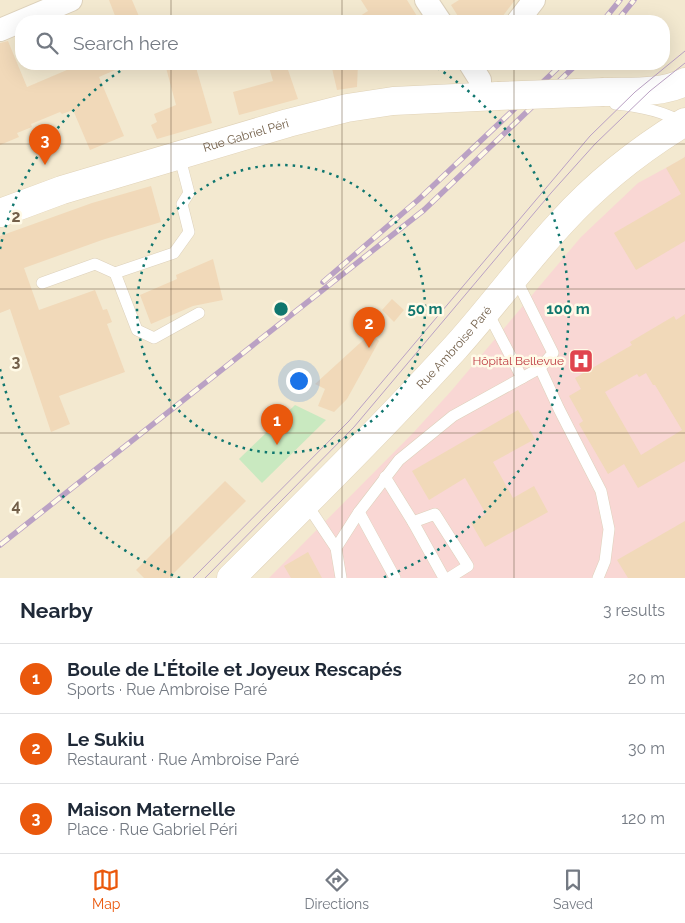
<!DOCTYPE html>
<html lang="en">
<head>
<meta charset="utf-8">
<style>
  body { margin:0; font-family:Raleway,sans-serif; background:#f2f2f3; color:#1f2937 }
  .you { position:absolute; left:298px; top:380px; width:18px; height:18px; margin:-12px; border:4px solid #fff; border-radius:50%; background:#1a73e8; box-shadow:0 0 0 8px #1a73e833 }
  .badge { display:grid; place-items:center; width:32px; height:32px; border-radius:50%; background:#ea580c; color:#fff; font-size:16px; font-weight:700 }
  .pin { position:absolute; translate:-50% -41px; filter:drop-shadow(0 1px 2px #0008) }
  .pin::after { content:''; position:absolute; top:26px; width:18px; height:15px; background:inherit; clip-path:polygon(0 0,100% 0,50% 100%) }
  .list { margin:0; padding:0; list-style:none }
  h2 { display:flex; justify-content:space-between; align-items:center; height:65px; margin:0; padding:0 20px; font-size:21px }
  h2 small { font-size:16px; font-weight:400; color:#747a83 }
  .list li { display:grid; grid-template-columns:32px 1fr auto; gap:15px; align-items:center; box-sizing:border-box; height:70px; padding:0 20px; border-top:1px solid #e0e1e3 }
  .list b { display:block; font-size:19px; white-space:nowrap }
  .list p { margin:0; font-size:16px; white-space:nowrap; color:#747a83 }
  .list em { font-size:16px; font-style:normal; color:#747a83 }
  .icon { flex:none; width:28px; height:28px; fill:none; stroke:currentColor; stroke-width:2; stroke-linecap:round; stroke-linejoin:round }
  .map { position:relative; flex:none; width:685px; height:578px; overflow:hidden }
  .search { position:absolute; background:#fff; box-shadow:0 5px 20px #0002; left:15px; right:15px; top:15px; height:55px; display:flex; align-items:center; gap:12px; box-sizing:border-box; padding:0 18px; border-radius:20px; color:#747a83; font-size:19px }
  .sheet { height:275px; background:#fff }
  nav { display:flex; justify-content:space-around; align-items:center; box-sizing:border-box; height:70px; border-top:1px solid #e0e1e3; background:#fff; font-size:14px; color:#747a83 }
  nav a { display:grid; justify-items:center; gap:2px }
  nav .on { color:#ea580c }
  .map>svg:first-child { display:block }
  .residential { fill:#f3e9d0; fill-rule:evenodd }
  .medical { fill:#f9d7d4 }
  .green { fill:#c9e9c0 }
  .building { fill:#f1d9b9; fill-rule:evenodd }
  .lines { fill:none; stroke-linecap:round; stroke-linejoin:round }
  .service-casing { stroke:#ddd1bb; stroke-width:12 }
  .minor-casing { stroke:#ddd1bb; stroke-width:24 }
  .secondary-casing { stroke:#e1d3b8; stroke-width:29 }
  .service { stroke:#fff; stroke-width:11 }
  .minor { stroke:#fff; stroke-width:22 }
  .secondary { stroke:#fff; stroke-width:28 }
  .tram { stroke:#baa1c4; stroke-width:1 }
  .rail-casing { stroke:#baa1c4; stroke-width:5.5 }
  .rail { stroke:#fffae7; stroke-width:4; stroke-dasharray:11; stroke-linecap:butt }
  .secondary-bridge-casing { stroke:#e1d3b8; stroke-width:29; stroke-linecap:butt }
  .secondary-bridge { stroke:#fff; stroke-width:28 }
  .grid { fill:none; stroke:#725f49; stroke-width:1; stroke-opacity:0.55 }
  .ring { fill:none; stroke:#0f766e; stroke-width:2.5; stroke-dasharray:2.5 5 }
  .labels { text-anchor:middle; stroke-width:5; stroke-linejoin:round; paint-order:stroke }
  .street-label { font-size:12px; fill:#725f49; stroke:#fffae7 }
  .health-label { font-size:12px; fill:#be3a42; stroke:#fffae7; text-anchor:end }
  .grid-label { font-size:16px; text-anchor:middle; font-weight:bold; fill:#725f49; stroke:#fffae7; stroke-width:5; stroke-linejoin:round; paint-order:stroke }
  .centre { fill:#0f766e; stroke:#fffae7; stroke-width:2.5 }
  .ring-label { font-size:15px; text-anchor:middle; font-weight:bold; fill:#0f766e; stroke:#fffae7; stroke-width:5; stroke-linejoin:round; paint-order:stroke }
</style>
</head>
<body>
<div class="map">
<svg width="685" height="578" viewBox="0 0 685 578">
  <rect width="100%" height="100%" fill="#fcf6e1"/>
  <path class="residential" d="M0,0H685V578H0ZM21,21H664V64H21Z"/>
  <polygon class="medical" points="685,155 685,578 269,578 414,432 452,390 581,237 638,183 684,158"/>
  <polygon class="green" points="295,405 326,420 262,483 239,459"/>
  <g class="building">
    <polygon points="109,0 132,0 141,21 117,21"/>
    <polygon points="361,0 407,0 420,21 352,21 368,11"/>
    <polygon points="459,0 515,0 499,21 461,21 451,5"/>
    <polygon points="8,41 27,87 81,64 129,64 99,77 124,136 90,150 73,110 62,114 60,112 31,124 32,127 17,133 19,137 0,145 0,43"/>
    <polygon points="165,64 195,64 212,123 157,139 151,125 157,122 154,114 176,105"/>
    <polygon points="268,64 286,64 298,99 239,115 233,92 273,81"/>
    <polygon points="331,64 358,64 357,87 337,90"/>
    <polygon points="685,157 685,241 636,270 614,233 681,194 666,168"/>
    <polygon points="151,186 161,222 102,240 24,268 39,310 95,290 103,310 107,309 112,322 107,324 125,372 59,396 70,424 51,432 10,309 0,313 0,236 92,203"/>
    <polygon points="213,259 223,300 193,306 151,324 140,295 177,279 176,275"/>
    <polygon points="392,299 404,310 394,322 382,310"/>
    <path d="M685,314V461L638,488L624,464L608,474L579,424L583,421L569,396L581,389L575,378L632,345L630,342L674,316L676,320ZM646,373L653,385H655L682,430L641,455L605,392L637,374L639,377Z"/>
    <polygon points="371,333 379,341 347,399 334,412 318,406 325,389 315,384"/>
    <polygon points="518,410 535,439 493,462 513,498 534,486 548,512 485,547 471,523 486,514 465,478 429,500 412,471"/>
    <polygon points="225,481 246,501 169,578 144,578 136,570"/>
    <polygon points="685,521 685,578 628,578 617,560"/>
    <polygon points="308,552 322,578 291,578 284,566"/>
  </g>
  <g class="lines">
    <defs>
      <g id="service">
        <path d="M615,104C637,106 663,111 681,122"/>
        <polyline points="182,166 189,193 182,204 189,232 174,253 115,273 137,330 154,338 199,313"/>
        <polyline points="42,283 95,264 115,273"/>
        <polyline points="487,311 522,378"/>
        <polyline points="540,368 559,409 601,491 609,529 605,561 598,578"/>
        <polyline points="385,477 413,522 435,514 468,566 449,578"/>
        <polyline points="306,503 336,548 341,578"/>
        <polyline points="359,512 395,578"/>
        <polyline points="413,522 444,578"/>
        <polyline points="336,548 359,512 399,460 453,416 540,368 553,353 515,277"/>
      </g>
      <g id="minor">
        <polyline points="426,0 440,21"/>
        <polyline points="518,21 534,0"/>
        <polyline points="0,30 71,0"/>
        <polyline points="470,64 480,80 480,97"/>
      </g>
      <g id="secondary">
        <path d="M604,92C631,91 660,94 685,82"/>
        <path id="s1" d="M0,213L62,190L288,123L347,108L393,101L498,96"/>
        <path id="s2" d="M231,578C307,502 383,427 455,348C491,308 523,264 560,224C596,184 639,150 685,122"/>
      </g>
    </defs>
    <use href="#service" class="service-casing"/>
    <use href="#minor" class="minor-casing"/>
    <use href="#secondary" class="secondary-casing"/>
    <use href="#service" class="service"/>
    <use href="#minor" class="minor"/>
    <use href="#secondary" class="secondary"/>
    <g class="tram">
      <polyline points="193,578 349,421 590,136 635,92 685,51"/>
      <polyline points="205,578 354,427 551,193 595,144 650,91 685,63"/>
    </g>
    <defs>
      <g id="rail">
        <polyline points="603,21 620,0"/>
        <polyline points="617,21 634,0"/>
        <polyline points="323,282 418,200 562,64"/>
        <polyline points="0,545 424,210 577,64"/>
      </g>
    </defs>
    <use href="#rail" class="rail-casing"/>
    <use href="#rail" class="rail"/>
    <defs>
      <polyline id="secondary-bridge" points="498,96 604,92"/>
    </defs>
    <use href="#secondary-bridge" class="secondary-bridge-casing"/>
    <use href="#secondary-bridge" class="secondary-bridge"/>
  </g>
  <path class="grid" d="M171,0V21M342,0V21M514,0V21M171,64V578M342,64V578M514,64V578M0,144H685M0,289H685M0,433H685"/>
  <g class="ring">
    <circle cx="281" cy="309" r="144"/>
    <path d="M180 578A287 287 0 0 1 0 369M0 249A287 287 0 0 1 131 64M431 64A287 287 0 0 1 382 578"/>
  </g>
  <defs>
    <symbol id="hospital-square" viewBox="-11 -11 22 22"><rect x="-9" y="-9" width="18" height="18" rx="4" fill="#e0444e" stroke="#fffae7"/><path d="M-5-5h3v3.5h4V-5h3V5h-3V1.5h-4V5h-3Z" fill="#fff"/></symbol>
  </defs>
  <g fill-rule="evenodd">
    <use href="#hospital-square" x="567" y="347" width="28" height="28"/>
  </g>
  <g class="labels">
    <g class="street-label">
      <text dy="4" stroke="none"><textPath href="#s1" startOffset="258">Rue Gabriel Péri</textPath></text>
      <text dy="4" stroke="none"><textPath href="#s2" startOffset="321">Rue Ambroise Paré</textPath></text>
    </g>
    <g class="health-label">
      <text x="564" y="365">Hôpital Bellevue</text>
    </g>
  </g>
  <g class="grid-label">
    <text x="16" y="222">2</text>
    <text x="16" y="367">3</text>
    <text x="16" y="511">4</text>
  </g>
  <circle cx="281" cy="309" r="8" class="centre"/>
  <g class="ring-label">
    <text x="425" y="314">50 m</text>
    <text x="568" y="314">100 m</text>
  </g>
</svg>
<div class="you"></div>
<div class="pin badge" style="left:277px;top:445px">1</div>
<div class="pin badge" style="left:369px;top:348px">2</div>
<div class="pin badge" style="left:45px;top:165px">3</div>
<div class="search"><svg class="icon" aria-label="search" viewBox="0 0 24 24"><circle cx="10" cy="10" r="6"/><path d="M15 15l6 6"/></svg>Search here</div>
</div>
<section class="sheet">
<h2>Nearby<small>3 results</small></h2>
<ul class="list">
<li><span class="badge">1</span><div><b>Boule de L'Étoile et Joyeux Rescapés</b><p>Sports · Rue Ambroise Paré</p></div><em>20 m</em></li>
<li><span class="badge">2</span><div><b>Le Sukiu</b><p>Restaurant · Rue Ambroise Paré</p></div><em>30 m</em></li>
<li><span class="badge">3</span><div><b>Maison Maternelle</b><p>Place · Rue Gabriel Péri</p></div><em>120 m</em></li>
</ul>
</section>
<nav>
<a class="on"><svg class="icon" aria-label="map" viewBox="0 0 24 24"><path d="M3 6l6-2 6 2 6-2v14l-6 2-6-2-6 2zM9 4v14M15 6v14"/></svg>Map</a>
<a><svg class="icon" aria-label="directions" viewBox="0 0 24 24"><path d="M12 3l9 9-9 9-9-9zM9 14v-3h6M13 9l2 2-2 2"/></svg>Directions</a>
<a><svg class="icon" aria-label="saved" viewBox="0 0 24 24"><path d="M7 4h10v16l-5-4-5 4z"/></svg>Saved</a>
</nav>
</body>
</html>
